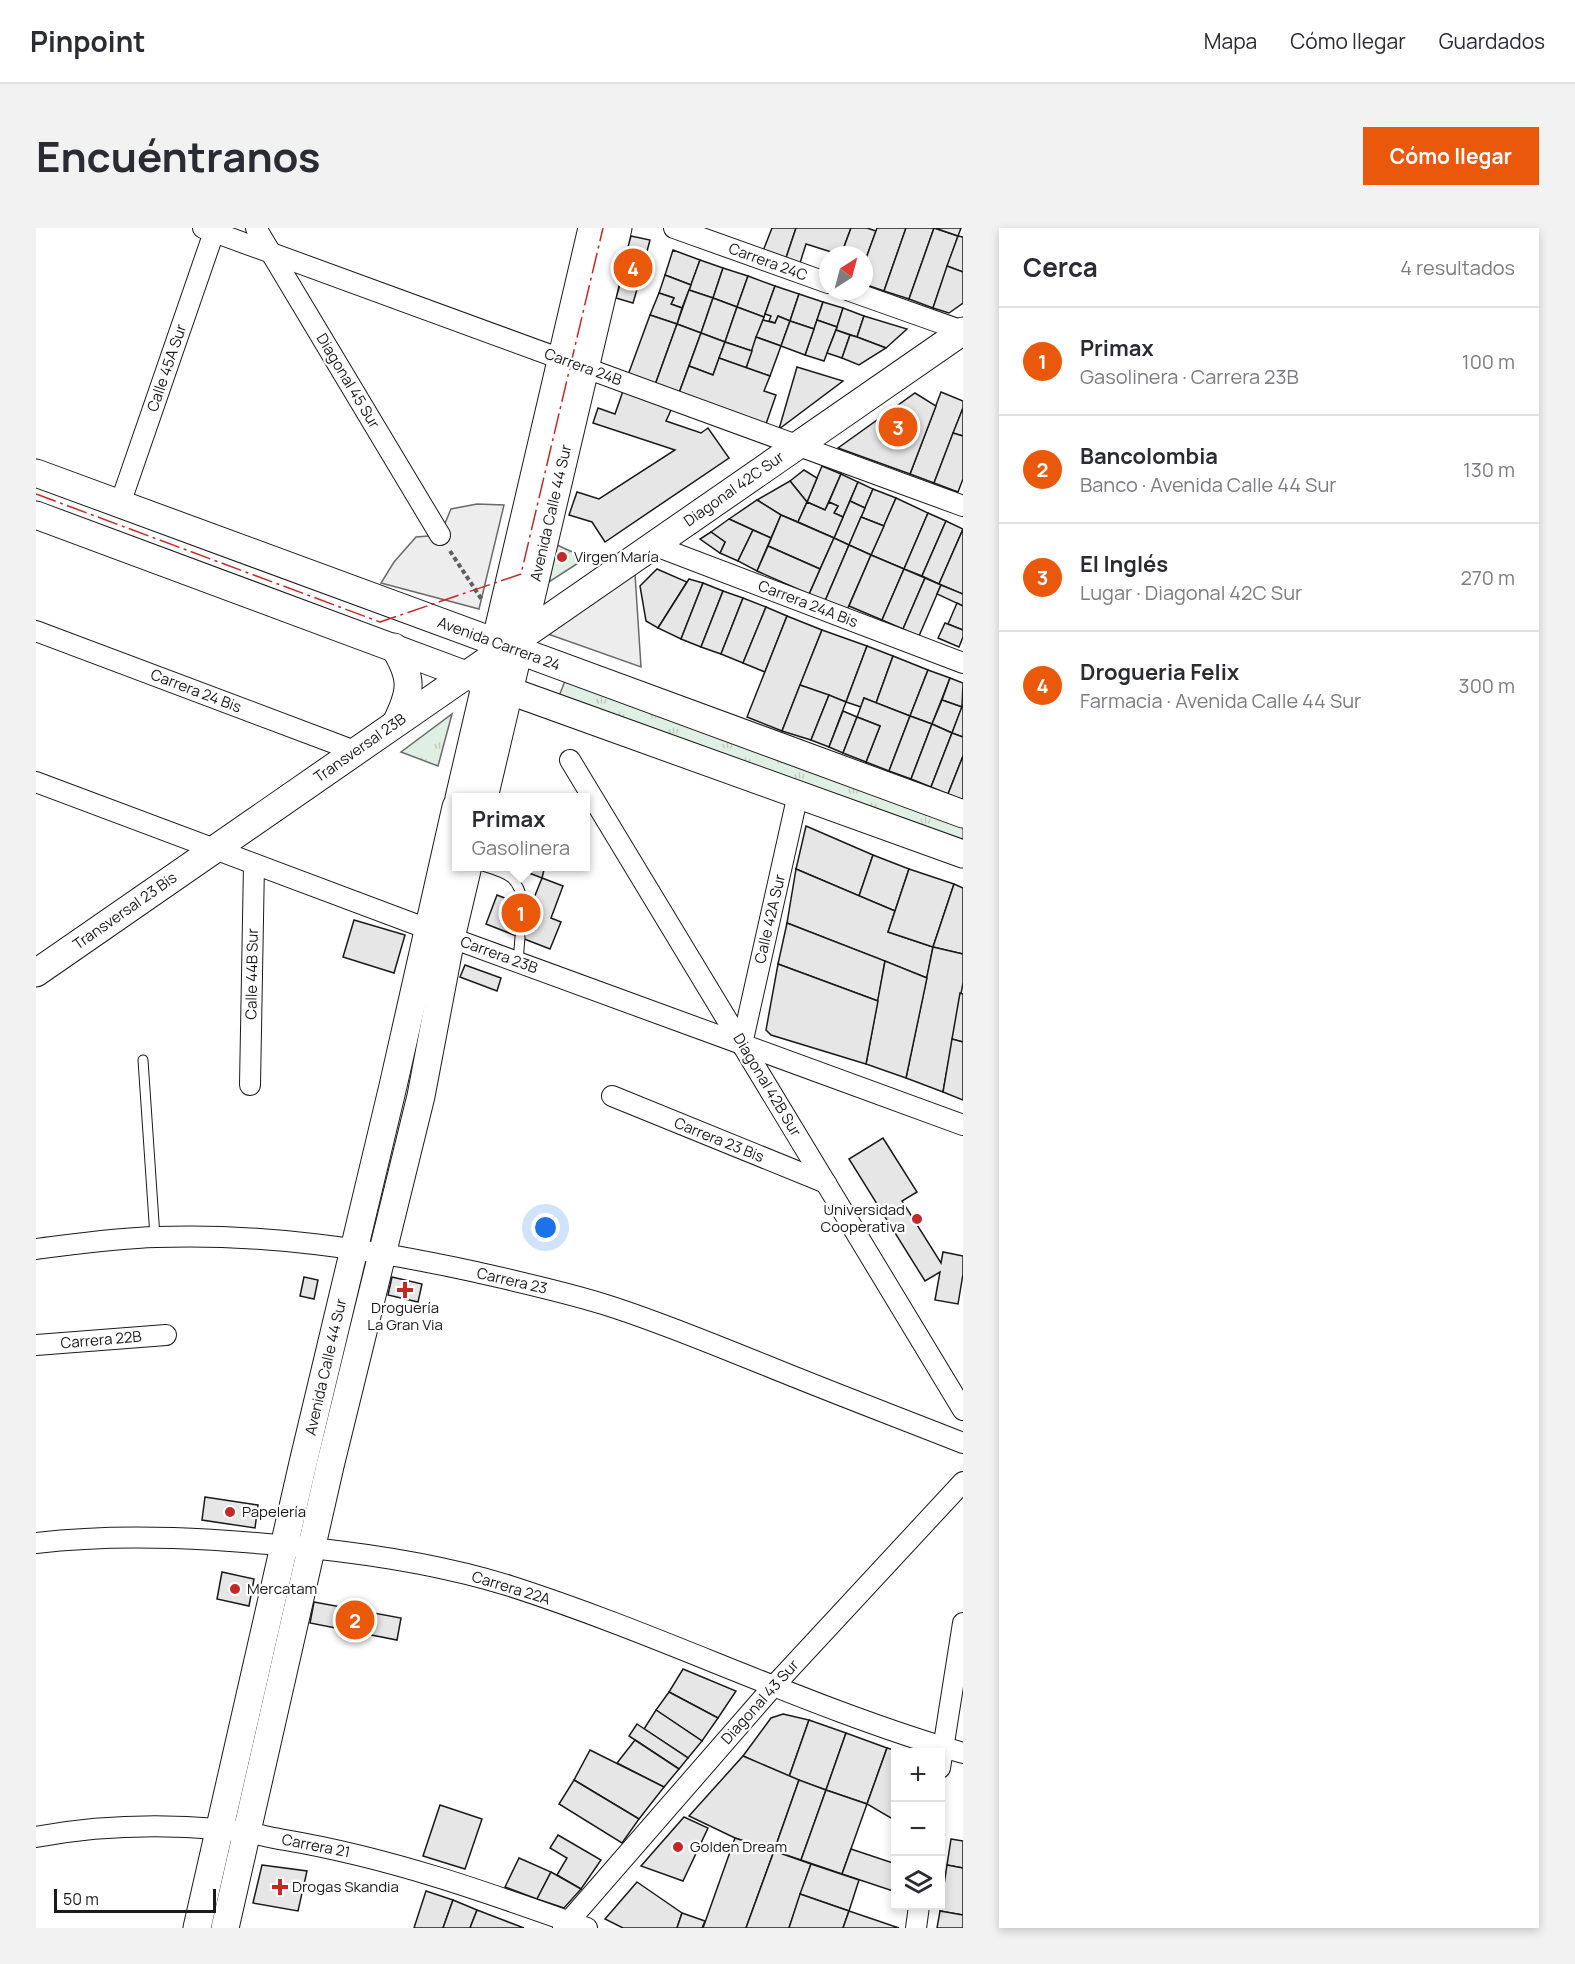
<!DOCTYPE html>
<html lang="es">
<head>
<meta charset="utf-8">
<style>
  body { margin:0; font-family:Manrope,sans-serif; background:#f2f2f3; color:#2b2b33 }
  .controls { position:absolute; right:18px; bottom:18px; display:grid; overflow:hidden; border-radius:0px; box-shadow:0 3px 9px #0003 }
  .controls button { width:54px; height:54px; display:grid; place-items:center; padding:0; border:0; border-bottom:2px solid #e1e1e2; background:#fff; color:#2b2b33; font:30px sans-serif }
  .compass { position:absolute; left:783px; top:18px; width:54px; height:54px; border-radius:50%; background:#fff; box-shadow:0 3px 9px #0003; rotate:36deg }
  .scale { position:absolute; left:18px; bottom:15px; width:162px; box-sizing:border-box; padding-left:6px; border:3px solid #1a1a1a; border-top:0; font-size:16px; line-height:21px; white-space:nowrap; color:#1a1a1a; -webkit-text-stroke:4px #fff; paint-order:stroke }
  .you { position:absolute; left:510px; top:1000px; width:21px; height:21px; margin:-15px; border:4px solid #fff; border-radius:50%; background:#1a73e8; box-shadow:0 0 0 9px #1a73e833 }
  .badge { display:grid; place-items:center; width:39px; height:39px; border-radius:50%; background:#ea580c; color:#fff; font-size:20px; font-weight:700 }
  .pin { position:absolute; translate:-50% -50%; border:3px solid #fff; box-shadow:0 2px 6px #0006 }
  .popup { position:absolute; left:416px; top:565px; width:138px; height:78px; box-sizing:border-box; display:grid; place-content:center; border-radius:0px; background:#fff; filter:drop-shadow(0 2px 4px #0005); font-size:20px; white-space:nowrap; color:#7c7c81 }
  .popup b { font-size:22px; color:#2b2b33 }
  .popup::after { content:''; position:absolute; left:50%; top:100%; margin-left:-12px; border:12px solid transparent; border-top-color:#fff }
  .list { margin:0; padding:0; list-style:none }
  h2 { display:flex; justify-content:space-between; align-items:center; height:78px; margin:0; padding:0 24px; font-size:26px }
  h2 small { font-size:20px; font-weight:400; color:#7c7c81 }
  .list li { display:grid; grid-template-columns:39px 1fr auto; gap:18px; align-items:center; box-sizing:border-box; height:108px; padding:0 24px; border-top:2px solid #e1e1e2 }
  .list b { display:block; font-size:22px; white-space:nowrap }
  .list p { margin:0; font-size:20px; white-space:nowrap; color:#7c7c81 }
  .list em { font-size:20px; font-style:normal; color:#7c7c81 }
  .icon { flex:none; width:33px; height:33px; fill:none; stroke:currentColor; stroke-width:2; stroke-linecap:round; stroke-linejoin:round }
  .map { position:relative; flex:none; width:927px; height:1700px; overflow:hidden; border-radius:0px }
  header { display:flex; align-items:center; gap:36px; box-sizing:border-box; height:84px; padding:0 30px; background:#fff; border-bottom:2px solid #e1e1e2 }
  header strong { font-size:28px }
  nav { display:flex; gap:33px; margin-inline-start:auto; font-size:21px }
  .intro { display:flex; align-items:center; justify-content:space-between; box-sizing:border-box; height:144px; padding:0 36px }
  h1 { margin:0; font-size:42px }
  .button { padding:15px 27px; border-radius:0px; background:#ea580c; color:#fff; font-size:21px; font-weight:700 }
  main { display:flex; gap:36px; padding:0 36px }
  aside { flex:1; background:#fff; border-radius:0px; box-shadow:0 3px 9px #0003 }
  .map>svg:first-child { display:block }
  .grass { fill:url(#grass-tufts); stroke:#6a6a6a; stroke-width:1.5 }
  .parking { fill:#ededed; stroke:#6a6a6a; stroke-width:1.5 }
  .building { fill:#e6e6e6; stroke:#1a1a1a; stroke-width:1.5 }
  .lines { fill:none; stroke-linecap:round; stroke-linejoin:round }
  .lane-casing { stroke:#1a1a1a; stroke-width:11 }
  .street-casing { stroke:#1a1a1a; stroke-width:22 }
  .secondary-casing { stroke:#1a1a1a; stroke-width:29 }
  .path { stroke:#5f5f5f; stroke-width:4; stroke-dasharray:4.5 3; stroke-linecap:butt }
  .lane { stroke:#fff; stroke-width:9 }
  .street { stroke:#fff; stroke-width:20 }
  .secondary { stroke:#fff; stroke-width:27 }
  .power { stroke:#c62828; stroke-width:1.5; stroke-dasharray:21 4.5 3 4.5; stroke-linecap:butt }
  .poi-dot { fill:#c62828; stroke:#fff; stroke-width:2 }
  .labels { text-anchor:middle; stroke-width:4.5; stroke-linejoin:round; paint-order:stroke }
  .street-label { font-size:15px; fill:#1a1a1a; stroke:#fff }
  .poi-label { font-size:15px; fill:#1a1a1a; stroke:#fff; text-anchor:start }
</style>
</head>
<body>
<header>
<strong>Pinpoint</strong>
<nav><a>Mapa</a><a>Cómo llegar</a><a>Guardados</a></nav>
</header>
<div class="intro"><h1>Encuéntranos</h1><a class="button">Cómo llegar</a></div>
<main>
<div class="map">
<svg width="927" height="1700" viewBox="0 0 927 1700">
  <defs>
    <pattern id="grass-tufts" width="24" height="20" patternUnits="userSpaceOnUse" patternTransform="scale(1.5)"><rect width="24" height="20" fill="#e0efe3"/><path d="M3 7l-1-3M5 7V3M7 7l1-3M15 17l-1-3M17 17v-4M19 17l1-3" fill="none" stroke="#c0ccc2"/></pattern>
  </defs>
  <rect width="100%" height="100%" fill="#fff"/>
  <g class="grass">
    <polygon points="521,317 550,330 513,354"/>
    <polygon points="529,453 927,598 927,615 523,468"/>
    <polygon points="416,486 402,538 365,524"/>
  </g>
  <g class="parking">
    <polygon points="441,276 468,277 443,381 345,355 358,334 380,309 404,307 415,281"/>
    <polygon points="599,346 605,439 512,406"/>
  </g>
  <g class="building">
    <polygon points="736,0 760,0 750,30 727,23"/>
    <polygon points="760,0 815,0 805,27 770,16 764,35 750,30"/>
    <polygon points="815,0 831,0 840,3 828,36 828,27 805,27"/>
    <polygon points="841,0 870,0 848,63 828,56 828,36"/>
    <polygon points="870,0 898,0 873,71 848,63"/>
    <polygon points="898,0 922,8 897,80 873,71"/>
    <polygon points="899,0 925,0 922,8"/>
    <polygon points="595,8 614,12 610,27 591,22"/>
    <polygon points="922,8 927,9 927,44 911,38"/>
    <polygon points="591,22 610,27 602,58 585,53"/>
    <polygon points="637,22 664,32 655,57 629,47"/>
    <polygon points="664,32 687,40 677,70 653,62"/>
    <polygon points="911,38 927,44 927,75 913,85 897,80"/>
    <polygon points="687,40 712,48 701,79 677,70"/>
    <polygon points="629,47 655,57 646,80 635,76 638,70 623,65"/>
    <polygon points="712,48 739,58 728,89 701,79"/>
    <polygon points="585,53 602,58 597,75 580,70"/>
    <polygon points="739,58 763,66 754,93 742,88 739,95 733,93 735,88 729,86"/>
    <polygon points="653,62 677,70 665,105 641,96"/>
    <polygon points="623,65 638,70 635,76 646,80 641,96 614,87"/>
    <polygon points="763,66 787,74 778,101 754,93"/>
    <polygon points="677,70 701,79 689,114 665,105"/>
    <polygon points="787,74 807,80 801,99 781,92"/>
    <polygon points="701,79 728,89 716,123 689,114"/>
    <polygon points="807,80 828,88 821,109 800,102"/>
    <polygon points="614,87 641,96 619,157 592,147"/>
    <polygon points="742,88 754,93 745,118 720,109 727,92 739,95"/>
    <polygon points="828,88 871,101 850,120 821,109"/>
    <polygon points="781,92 801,99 788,133 769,127"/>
    <polygon points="754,93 778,101 769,127 745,118"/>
    <polygon points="641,96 665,105 643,165 619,157"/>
    <polygon points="800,102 814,107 806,130 791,125"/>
    <polygon points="665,105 689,114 677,147 653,138"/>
    <polygon points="814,107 821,109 850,120 823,137 806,130"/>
    <polygon points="720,109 745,118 734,148 710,140"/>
    <polygon points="689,114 716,123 710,140 683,130"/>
    <polygon points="683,130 734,148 728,163 740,167 730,196 643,165 653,138 677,147"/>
    <polygon points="761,139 807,153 743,201"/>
    <polygon points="587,163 636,180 630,193 665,205 672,200 693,230 569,314 556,294 533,287 541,264 563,271 639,222 557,195 562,180 579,186"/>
    <polygon points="905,164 927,173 927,180 898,255 874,246"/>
    <polygon points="879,165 900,178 874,246 802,220"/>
    <polygon points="927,180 927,208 917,205"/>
    <polygon points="917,205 927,208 927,251 922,264 898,255"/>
    <polygon points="786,238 805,246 789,282 771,274"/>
    <polygon points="768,242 781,250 771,274 754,253"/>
    <polygon points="805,246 822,254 807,289 798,285 802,278 793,274"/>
    <polygon points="754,253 771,274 762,294 745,287 721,272"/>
    <polygon points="822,254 837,261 829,280 814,273"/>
    <polygon points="837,261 860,270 848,298 825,289"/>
    <polygon points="860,270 892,285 868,341 835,327"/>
    <polygon points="721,272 745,287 735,310 693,291"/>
    <polygon points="814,273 829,280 813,317 798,310"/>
    <polygon points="771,274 789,282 793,274 802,278 798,285 807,289 798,310 762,294"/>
    <polygon points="892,285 910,293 886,348 868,341"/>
    <polygon points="745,287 798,310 784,341 732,318"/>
    <polygon points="825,289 848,298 835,327 813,317"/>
    <polygon points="693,291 717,302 702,333 684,325 689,314 675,304"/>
    <polygon points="910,293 927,301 903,356 886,348"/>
    <polygon points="927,301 927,365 926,366 903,356"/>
    <polygon points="717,302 735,310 721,343 702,333"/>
    <polygon points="675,304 689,314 684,325 664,311"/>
    <polygon points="798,310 813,317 789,373 773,366"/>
    <polygon points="813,317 835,327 811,382 789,373"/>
    <polygon points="732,318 784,341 773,366 721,343"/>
    <polygon points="835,327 868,341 846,392 813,378"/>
    <polygon points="621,341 651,354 622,400 610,393 604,358"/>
    <polygon points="868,341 889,350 867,401 846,392"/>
    <polygon points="889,350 905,357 883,408 867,401"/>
    <polygon points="653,351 667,355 645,411 622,400"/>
    <polygon points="667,355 687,363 665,419 645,411"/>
    <polygon points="905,357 927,366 927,378 901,366"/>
    <polygon points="687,363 707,370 685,426 665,419"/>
    <polygon points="707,370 730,379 707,435 685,426"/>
    <polygon points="921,375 927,378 927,402 912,396"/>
    <polygon points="730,379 751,388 729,444 707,435"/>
    <polygon points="751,388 786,402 746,503 711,489"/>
    <polygon points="909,395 927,402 927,409 923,419 902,410"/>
    <polygon points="786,402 831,418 810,474 764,457"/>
    <polygon points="831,418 857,428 840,475 828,470 825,479 810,474"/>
    <polygon points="857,428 892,442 874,488 840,475"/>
    <polygon points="892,442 914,450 896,496 874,488"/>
    <polygon points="914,450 927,455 926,479 906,472"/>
    <polygon points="764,457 793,467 775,512 746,503"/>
    <polygon points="793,467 810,474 793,519 775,512"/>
    <polygon points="828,470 874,488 853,543 830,534 844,498 821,489"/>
    <polygon points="906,472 926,479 916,505 896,496"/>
    <polygon points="927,476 927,509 916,505"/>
    <polygon points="807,483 821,489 807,525 793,519"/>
    <polygon points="874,488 896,496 875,551 853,543"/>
    <polygon points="821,489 844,498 830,534 807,525"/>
    <polygon points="896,496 916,505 895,559 875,551"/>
    <polygon points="916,505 927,509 927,528 912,566 895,559"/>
    <polygon points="927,528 927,572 912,566"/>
    <polygon points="770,598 837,627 823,668 760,641"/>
    <polygon points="837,627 873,641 859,683 823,668"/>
    <polygon points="475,638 509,638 506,650"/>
    <polygon points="760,641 859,683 852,704 897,719 891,750 751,695"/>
    <polygon points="873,641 918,656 897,719 852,704"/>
    <polygon points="506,650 527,658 515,690 525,694 514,721 450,696 461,667 494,680"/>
    <polygon points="918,656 927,660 927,726 897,719"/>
    <polygon points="318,692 369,707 358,745 307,729"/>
    <polygon points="751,695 849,733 842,773 742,736"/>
    <polygon points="897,719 927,726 927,755 907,864 870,850"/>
    <polygon points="849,733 891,750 870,850 830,836"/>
    <polygon points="742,736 842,773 830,836 735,807 730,802"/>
    <polygon points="429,737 465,750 461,763 424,749"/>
    <polygon points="924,765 927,766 927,814 916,811"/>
    <polygon points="916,811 927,814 927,872 907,864"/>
    <polygon points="847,910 881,964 866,973 905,1035 907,1024 927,1028 927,1046 922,1076 899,1072 904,1044 889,1053 813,931"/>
    <polygon points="268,1049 282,1052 278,1071 264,1068"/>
    <polygon points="356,1049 386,1056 382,1074 352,1067"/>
    <polygon points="169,1269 222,1277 219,1300 166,1292"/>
    <polygon points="186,1344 218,1351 213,1378 181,1371"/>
    <polygon points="278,1374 365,1390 361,1412 274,1395"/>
    <polygon points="647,1441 700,1463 682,1490 633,1464"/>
    <polygon points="633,1464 682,1490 666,1513 620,1482"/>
    <polygon points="620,1482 666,1513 652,1530 608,1501"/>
    <polygon points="747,1486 773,1492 753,1549 707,1528 735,1490"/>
    <polygon points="773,1492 810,1505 790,1562 753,1549"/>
    <polygon points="601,1496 652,1530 643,1541 593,1508"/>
    <polygon points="810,1505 851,1520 831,1576 790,1562"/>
    <polygon points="599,1512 643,1541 628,1559 581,1535"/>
    <polygon points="851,1520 865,1524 860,1524 860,1593 831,1576"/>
    <polygon points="554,1522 628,1559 603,1591 538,1552"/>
    <polygon points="707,1528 763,1552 738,1623 699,1610 653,1588"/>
    <polygon points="538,1552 603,1591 586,1615 523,1576"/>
    <polygon points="763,1552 790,1562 765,1632 738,1623"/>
    <polygon points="790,1562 831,1576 806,1646 765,1632"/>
    <polygon points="404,1577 446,1591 429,1641 387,1628"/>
    <polygon points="648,1589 672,1600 647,1653 605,1638"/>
    <polygon points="522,1607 565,1632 545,1661 521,1647 531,1630 514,1620"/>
    <polygon points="699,1610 738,1623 710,1700 667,1700"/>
    <polygon points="915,1611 927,1613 927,1640 911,1637"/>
    <polygon points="815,1621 860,1636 860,1664 806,1646"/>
    <polygon points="738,1623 775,1636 753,1700 710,1700"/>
    <polygon points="483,1630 515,1644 501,1671 469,1659"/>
    <polygon points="775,1636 823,1652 813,1683 764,1666"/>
    <polygon points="226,1637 271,1643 262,1683 217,1675"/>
    <polygon points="911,1637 927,1640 927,1687 904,1683"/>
    <polygon points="515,1644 545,1661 528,1680 501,1671"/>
    <polygon points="601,1654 646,1685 641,1700 587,1700 569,1691"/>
    <polygon points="390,1663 417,1672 407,1700 378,1700"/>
    <polygon points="764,1666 813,1683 807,1700 753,1700"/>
    <polygon points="417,1672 441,1682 434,1700 407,1700"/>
    <polygon points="441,1682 488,1700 434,1700"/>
    <polygon points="813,1683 863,1700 807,1700"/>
    <polygon points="904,1683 927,1687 927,1700 901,1700"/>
    <polygon points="646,1685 669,1693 666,1700 641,1700"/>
  </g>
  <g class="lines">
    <defs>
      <g id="lane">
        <path d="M447,638C473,646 482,648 488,677"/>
        <polyline points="482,734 484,709"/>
        <polyline points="107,832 119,1009"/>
      </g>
      <g id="street">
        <polyline points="167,0 927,278"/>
        <polyline points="220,0 404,307"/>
        <polyline points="638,0 792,55"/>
        <polyline points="814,63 927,103"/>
        <polyline points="84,276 178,4"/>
        <polyline points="617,317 927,435"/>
        <polyline points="0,403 319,523"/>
        <polyline points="534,532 927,1182"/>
        <polyline points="0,554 424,713 927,897"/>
        <polyline points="706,816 762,566"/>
        <polyline points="214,857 218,636"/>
        <polyline points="576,868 790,955"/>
        <path d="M0,1021C40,1016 80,1010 120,1009C228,1005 335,1021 440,1044C483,1054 525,1063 567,1076C622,1093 676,1116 729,1137C795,1164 861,1189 927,1215"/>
        <polyline points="0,1117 130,1107"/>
        <path d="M0,1315C91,1304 184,1311 275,1320C341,1327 410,1338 474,1358C627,1407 772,1480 927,1525"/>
        <polyline points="904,1540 927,1395"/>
        <path d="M0,1609C59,1598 121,1596 182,1601C204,1602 227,1608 249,1612C355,1630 450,1664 551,1700"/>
        <polyline points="527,1700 735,1461 927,1254"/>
        <polyline points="880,1700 883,1678"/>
      </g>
      <g id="secondary">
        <polyline points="0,245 927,586"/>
        <polyline points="0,287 449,454 927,626"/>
        <path d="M358,419C377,450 376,463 360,495"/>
        <polyline points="423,570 556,0"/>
        <polyline points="448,570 582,0"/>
        <polyline points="0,745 927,103"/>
        <polyline points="161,1700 267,1235 357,858 420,579"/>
        <polyline points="189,1700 294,1238 385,868 415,710 432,638"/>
      </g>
    </defs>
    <use href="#lane" class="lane-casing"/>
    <use href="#street" class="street-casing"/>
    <use href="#secondary" class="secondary-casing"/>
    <polyline class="path" points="414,323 446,372"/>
    <use href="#lane" class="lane"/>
    <use href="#street" class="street"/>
    <use href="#secondary" class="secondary"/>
    <polyline class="power" points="0,266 344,394 485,346 567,0"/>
  </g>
  <g class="poi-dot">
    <circle cx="526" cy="329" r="6"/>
    <circle cx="881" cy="991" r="6"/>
    <path d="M366 1053h6v6h6v6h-6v6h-6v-6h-6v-6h6z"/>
    <circle cx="194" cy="1284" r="6"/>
    <circle cx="199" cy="1361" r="6"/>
    <circle cx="642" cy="1619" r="6"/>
    <path d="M241 1650h6v6h6v6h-6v6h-6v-6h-6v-6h6z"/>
  </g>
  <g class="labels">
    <g class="street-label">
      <text transform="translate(732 34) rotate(20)" y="5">Carrera 24C</text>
      <text transform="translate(547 139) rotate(20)" y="5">Carrera 24B</text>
      <text transform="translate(131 140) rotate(-71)" y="5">Calle 45A Sur</text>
      <text transform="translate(312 153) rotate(59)" y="5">Diagonal 45 Sur</text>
      <text transform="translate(698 261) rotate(-35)" y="5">Diagonal 42C Sur</text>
      <text transform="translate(515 285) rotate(-77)" y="5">Avenida Calle 44 Sur</text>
      <text transform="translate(772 376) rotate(21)" y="5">Carrera 24A Bis</text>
      <text transform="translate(463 416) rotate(20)" y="5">Avenida Carrera 24</text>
      <text transform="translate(160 463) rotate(21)" y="5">Carrera 24 Bis</text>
      <text transform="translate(324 520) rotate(-35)" y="5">Transversal 23B</text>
      <text transform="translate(89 683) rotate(-35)" y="5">Transversal 23 Bis</text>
      <text transform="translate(734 691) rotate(-77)" y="5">Calle 42A Sur</text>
      <text transform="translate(463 727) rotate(20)" y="5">Carrera 23B</text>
      <text transform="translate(216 746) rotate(-89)" y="5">Calle 44B Sur</text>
      <text transform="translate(731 857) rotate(59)" y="5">Diagonal 42B Sur</text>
      <text transform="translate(683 912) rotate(22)" y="5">Carrera 23 Bis</text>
      <text transform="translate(476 1053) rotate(13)" y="5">Carrera 23</text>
      <text transform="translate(65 1112) rotate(-5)" y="5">Carrera 22B</text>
      <text transform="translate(290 1139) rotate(-77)" y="5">Avenida Calle 44 Sur</text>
      <text transform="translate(475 1360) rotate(17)" y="5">Carrera 22A</text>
      <text transform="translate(724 1474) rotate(-48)" y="5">Diagonal 43 Sur</text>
      <text transform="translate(280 1618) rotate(11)" y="5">Carrera 21</text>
    </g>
    <g class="poi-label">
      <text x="538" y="334">Virgen María</text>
      <text x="869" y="987" text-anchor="end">Universidad<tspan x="869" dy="17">Cooperativa</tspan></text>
      <text x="369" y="1085" text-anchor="middle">Droguería<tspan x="369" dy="17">La Gran Via</tspan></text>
      <text x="206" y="1289">Papelería</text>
      <text x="211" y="1366">Mercatam</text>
      <text x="654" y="1624">Golden Dream</text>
      <text x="256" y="1664">Drogas Skandia</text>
    </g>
  </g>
</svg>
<div class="controls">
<button>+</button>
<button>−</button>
<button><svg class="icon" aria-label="layers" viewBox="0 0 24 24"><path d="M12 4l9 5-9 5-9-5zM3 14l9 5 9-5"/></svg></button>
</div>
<svg class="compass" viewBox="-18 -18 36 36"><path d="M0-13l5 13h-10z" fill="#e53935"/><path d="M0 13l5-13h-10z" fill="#7c7c81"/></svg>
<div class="scale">50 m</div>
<div class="you"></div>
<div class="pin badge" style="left:485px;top:685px">1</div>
<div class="popup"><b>Primax</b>Gasolinera</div>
<div class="pin badge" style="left:319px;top:1392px">2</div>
<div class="pin badge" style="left:862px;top:199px">3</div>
<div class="pin badge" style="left:597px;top:40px">4</div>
</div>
<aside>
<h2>Cerca<small>4 resultados</small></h2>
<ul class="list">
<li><span class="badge">1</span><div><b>Primax</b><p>Gasolinera · Carrera 23B</p></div><em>100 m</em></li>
<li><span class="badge">2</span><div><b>Bancolombia</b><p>Banco · Avenida Calle 44 Sur</p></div><em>130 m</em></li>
<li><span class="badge">3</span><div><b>El Inglés</b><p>Lugar · Diagonal 42C Sur</p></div><em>270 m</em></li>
<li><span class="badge">4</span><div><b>Drogueria Felix</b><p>Farmacia · Avenida Calle 44 Sur</p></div><em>300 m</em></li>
</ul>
</aside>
</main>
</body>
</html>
